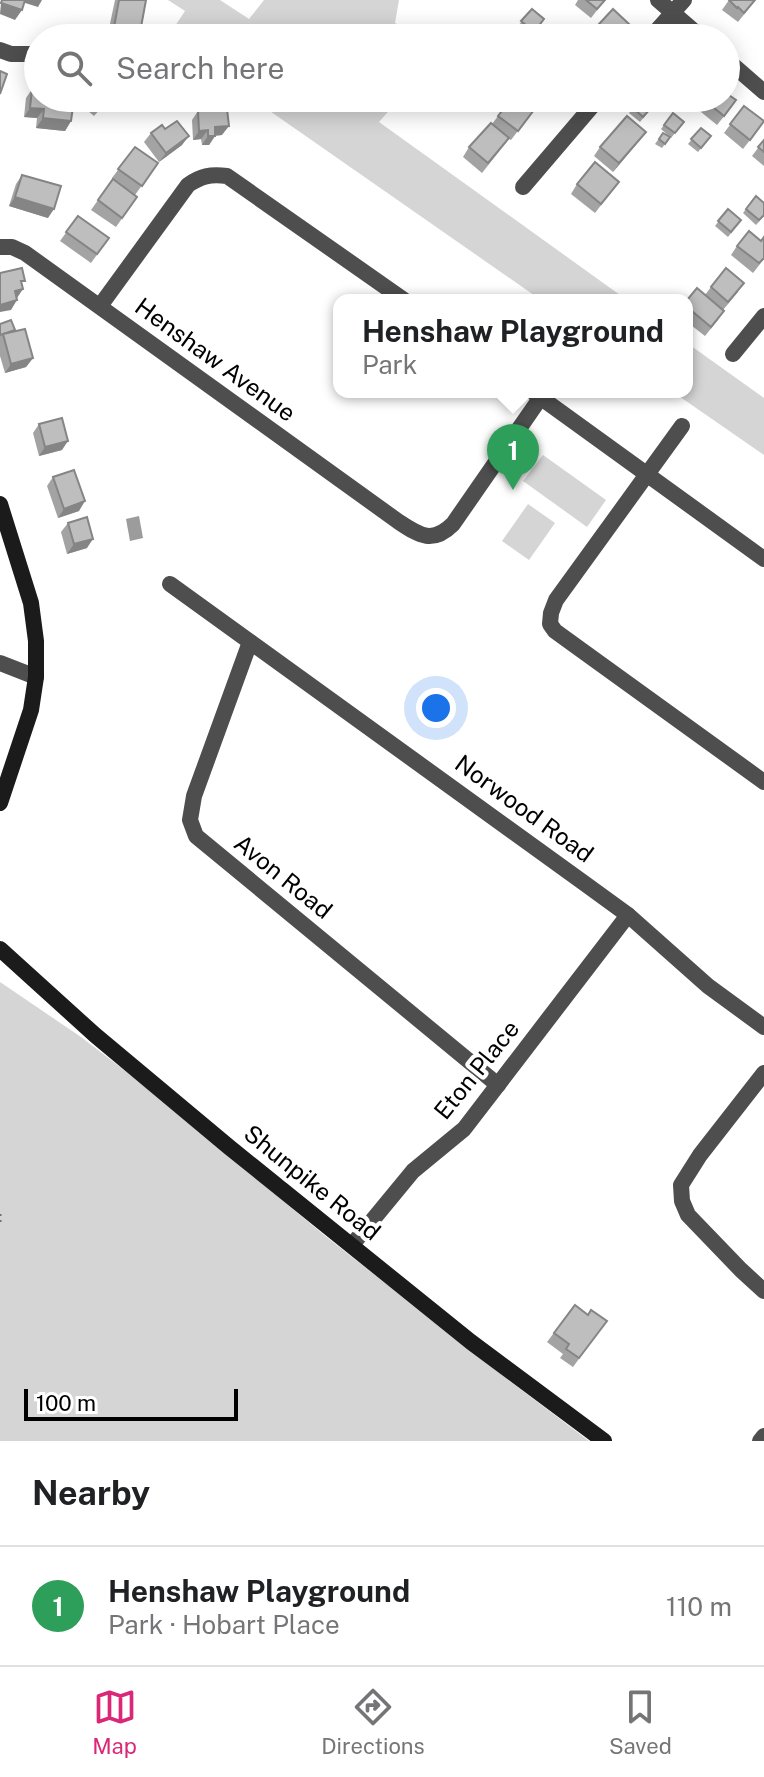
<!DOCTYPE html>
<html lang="en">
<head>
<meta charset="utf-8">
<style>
  body { margin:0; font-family:"Public Sans",sans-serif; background:#f2f2f2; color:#202124 }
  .scale { position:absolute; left:24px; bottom:20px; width:214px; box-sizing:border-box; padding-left:8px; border:4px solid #000; border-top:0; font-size:22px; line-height:28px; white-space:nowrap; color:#000; -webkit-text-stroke:6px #fff; paint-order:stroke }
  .you { position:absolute; left:436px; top:708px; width:28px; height:28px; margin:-20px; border:6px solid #fff; border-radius:50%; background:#1a73e8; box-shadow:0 0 0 12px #1a73e833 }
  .badge { display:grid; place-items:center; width:52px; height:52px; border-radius:50%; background:#db2777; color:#fff; font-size:26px; font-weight:700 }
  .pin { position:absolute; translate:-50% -66px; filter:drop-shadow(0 2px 4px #0008) }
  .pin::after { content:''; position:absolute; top:42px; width:28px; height:24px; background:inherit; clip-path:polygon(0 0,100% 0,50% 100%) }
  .popup { position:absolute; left:333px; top:294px; width:360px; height:104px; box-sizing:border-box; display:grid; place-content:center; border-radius:16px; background:#fff; filter:drop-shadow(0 2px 6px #0005); font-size:26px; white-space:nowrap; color:#757577 }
  .popup b { font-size:30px; color:#202124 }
  .popup::after { content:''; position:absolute; left:50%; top:100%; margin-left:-16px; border:16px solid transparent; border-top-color:#fff }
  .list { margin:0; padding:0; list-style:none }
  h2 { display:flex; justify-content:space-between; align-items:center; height:104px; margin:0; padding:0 32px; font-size:34px }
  h2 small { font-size:26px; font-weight:400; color:#757577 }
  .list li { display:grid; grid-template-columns:52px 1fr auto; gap:24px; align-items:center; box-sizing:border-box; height:120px; padding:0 32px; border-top:2px solid #e0e0e0 }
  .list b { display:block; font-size:30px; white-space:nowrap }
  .list p { margin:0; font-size:26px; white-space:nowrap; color:#757577 }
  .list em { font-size:26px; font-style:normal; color:#757577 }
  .icon { flex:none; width:44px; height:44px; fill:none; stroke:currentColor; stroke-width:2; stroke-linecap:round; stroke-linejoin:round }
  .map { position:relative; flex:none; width:764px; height:1441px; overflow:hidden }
  .search { position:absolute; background:#fff; box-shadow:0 4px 20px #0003; left:24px; right:24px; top:24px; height:88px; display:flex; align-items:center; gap:20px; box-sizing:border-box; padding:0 28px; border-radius:44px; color:#757577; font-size:30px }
  .sheet { height:224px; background:#fff }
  nav { display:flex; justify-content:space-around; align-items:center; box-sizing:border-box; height:112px; border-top:2px solid #e0e0e0; background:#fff; font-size:22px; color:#757577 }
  nav a { display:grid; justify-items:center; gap:4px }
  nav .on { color:#db2777 }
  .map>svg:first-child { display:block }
  .green { fill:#d5d5d5 }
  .water { fill:#9c9c9c }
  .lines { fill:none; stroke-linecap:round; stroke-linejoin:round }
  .path { stroke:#707070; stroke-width:3; stroke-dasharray:2 4; stroke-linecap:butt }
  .street { stroke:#4e4e4e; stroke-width:16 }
  .secondary { stroke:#1b1b1b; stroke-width:16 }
  .wall { fill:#a3a3a3 }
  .shaded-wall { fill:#858585 }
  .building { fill:#bebebe; stroke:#858585; stroke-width:2 }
  .labels { text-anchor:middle; stroke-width:8; stroke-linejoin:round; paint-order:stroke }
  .street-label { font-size:24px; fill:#000; stroke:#fff }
</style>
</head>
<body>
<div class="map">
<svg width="764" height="1441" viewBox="0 0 764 1441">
  <rect width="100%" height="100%" fill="#fff"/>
  <g class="green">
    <polygon points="168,0 220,0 249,19 264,0 399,0 395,23 426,38 167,38 185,11"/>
    <polygon points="251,98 400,98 379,122 627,300 541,300"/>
    <polygon points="687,343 764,398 764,455 673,392 687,392"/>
    <polygon points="543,455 606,500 587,527 523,481"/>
    <polygon points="528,504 555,523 529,560 502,541"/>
    <polygon points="0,982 81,1037 141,1083 324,1235 511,1382 589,1441 0,1441"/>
  </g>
  <polygon class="water" points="139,516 143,538 130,541 126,519"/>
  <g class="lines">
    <polyline class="path" points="0,1214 0,1222"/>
    <g class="street">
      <polyline points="658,0 702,38"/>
      <polyline points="650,38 684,0"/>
      <polyline points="0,50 11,54 38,54"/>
      <polyline points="726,59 764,92"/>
      <polyline points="523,187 599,98"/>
      <path d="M0,247H12L25,253L399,522C420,536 433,544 453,524L541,397"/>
      <path d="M100,306L188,185C201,176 210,174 227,176L404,300"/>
      <polyline points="733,354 764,316"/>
      <polyline points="533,392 764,559"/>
      <polyline points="682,426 556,600 551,613 550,624 555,631 584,652 764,782"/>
      <polyline points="170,584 584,883 628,915 708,986 764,1027"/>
      <polyline points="250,642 194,796 190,820 196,836 498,1085"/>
      <polyline points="0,663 36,677"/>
      <polyline points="764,1073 700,1155 681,1185 682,1201 688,1215 741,1270 764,1291"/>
      <polyline points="352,1245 413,1171 464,1129 628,915"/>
      <polyline points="760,1441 764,1436"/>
    </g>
    <g class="secondary">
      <polyline points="0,504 31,603 36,641 36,677 31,710 0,803"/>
      <polyline points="0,949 95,1035 229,1147 471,1342 604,1441"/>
    </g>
  </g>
  <g class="wall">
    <polygon points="115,0 146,0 139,38 107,38"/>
    <polygon points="578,0 605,0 591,18 575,5"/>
    <polygon points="729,0 750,7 738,22 722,10"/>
    <polygon points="532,9 544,19 531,37 518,26"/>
    <polygon points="32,89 38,98 71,121 65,131 36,128 37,118 24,117 26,98"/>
    <polygon points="77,98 110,98 94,116 75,100"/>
    <polygon points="512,98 547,98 541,105 539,103 511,140 509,139 482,173 463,157 469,147 492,124"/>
    <polygon points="672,98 697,98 686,110"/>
    <polygon points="712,98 729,110 717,125 701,112"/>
    <polygon points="657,101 640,122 629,113 633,108"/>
    <polygon points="744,106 764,122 743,149 724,133"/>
    <polygon points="198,111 222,135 215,136 209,145 202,145 201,139 193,140 192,120"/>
    <polygon points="673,113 684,122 671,138 661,129"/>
    <polygon points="701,128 711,136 698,152 688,144"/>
    <polygon points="165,129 182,145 159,162 144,142 151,133"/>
    <polygon points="646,132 613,172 594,156 600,147"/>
    <polygon points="663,133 670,137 662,148 655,144"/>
    <polygon points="764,140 764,166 752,156"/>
    <polygon points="135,147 158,163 135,195 137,197 116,227 91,210 113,179 134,195 112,178"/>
    <polygon points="22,175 48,218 9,206 16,184"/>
    <polygon points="619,182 595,213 571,194 577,184"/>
    <polygon points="756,196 764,216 756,225 743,213"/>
    <polygon points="728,209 741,220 728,237 715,226"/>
    <polygon points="78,216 109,238 91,263 60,241"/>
    <polygon points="737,246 764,259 753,273 731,255"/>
    <polygon points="711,287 738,292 723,310 718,320 705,336 687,322 687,300 705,295"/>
    <polygon points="0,324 15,330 33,358 26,367 5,373 0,356"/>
    <polygon points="39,424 62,450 39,456 33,433"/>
    <polygon points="53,477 79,511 58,518 47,486"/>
    <polygon points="68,523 87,548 67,554 61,532"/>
    <polygon points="575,1305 588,1315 607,1321 573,1367 560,1358 563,1354 547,1342"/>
  </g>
  <g class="shaded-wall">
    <polygon points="23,0 42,0 38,7 22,2"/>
    <polygon points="1,3 22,10 15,20 0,14"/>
    <polygon points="30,108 44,109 37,118 24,117"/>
    <polygon points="43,118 71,121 65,131 36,128"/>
    <polygon points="229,126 222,135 208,136 215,127"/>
    <polygon points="208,130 201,139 193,140 199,131"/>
    <polygon points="646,132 639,141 613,172 619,163"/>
    <polygon points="189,136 182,145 159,162 166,153"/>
    <polygon points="208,136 215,136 209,145 202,145"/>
    <polygon points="15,197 54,209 48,218 9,206"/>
    <polygon points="23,289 17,298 15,291"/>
    <polygon points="17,300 11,310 0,312 0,305"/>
    <polygon points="33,358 26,367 5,373 11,364"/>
    <polygon points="68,441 62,450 39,456 45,447"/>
    <polygon points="85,501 79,511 58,518 64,509"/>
    <polygon points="93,539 87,548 67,554 74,544"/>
  </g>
  <g class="building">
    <polygon points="2,0 25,0 22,10 1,3"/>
    <polygon points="119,0 146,0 139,38 112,38"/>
    <polygon points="586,0 605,0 597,9"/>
    <polygon points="729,0 755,0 744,13 738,7 737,8"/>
    <polygon points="532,9 544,19 534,32 521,21"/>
    <polygon points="613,9 629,24 615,38 586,38"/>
    <polygon points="0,71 7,74 0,94"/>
    <polygon points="32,89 38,90 38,98 74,100 71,121 43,118 44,109 30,108"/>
    <polygon points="726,93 736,100 724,116 708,103 712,98 726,98"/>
    <polygon points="90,98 108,98 100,107"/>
    <polygon points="512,98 535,98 540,102 518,131 498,116"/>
    <polygon points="641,98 653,98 657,101 643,117 633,108"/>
    <polygon points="744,106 764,121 750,140 730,124"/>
    <polygon points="227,109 229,126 215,127 215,136 208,136 208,130 199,131 198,111"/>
    <polygon points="673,113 684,122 675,133 664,125"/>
    <polygon points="627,116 646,132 619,163 600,147"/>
    <polygon points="177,121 189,136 166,153 151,133 162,125 165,129"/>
    <polygon points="491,123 509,138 488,163 469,147"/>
    <polygon points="701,128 711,136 701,148 691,139"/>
    <polygon points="663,133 670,137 665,144 659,139"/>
    <polygon points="764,140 764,152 758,147"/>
    <polygon points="135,147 158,163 142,186 118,169"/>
    <polygon points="595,162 619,182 601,204 577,184"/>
    <polygon points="22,175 61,186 54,209 15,197"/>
    <polygon points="113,179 137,197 122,218 98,200"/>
    <polygon points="756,196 764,203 764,215 759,220 746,209"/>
    <polygon points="728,209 741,220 731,232 718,221"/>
    <polygon points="78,216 109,238 97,254 66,232"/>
    <polygon points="749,231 761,241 764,237 764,258 759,263 737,246"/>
    <polygon points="22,268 25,281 21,281 23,289 15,291 17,300 0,305 0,273"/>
    <polygon points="726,268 744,283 728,302 711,287"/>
    <polygon points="697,288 724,311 711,327 687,307 687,300"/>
    <polygon points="11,320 15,330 0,335 0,324"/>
    <polygon points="25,329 33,358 11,364 3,334"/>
    <polygon points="62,418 68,441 45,447 39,424"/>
    <polygon points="74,470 85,501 64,509 53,477"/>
    <polygon points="87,517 93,539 74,544 68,523"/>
    <polygon points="575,1305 588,1315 591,1310 607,1321 579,1358 566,1349 569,1344 554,1333"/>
  </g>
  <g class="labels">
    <g class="street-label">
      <text transform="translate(215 360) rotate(36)" y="8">Henshaw Avenue</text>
      <text transform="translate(524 809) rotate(36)" y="8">Norwood Road</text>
      <text transform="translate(283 877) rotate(39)" y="8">Avon Road</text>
      <text transform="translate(477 1070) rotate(-51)" y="8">Eton Place</text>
      <text transform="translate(312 1183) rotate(39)" y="8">Shunpike Road</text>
    </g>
  </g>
</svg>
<div class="scale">100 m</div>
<div class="you"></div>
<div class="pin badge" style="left:513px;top:490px;background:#2e9e5b">1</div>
<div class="popup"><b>Henshaw Playground</b>Park</div>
<div class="search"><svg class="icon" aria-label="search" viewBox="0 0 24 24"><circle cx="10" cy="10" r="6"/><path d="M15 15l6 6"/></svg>Search here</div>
</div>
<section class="sheet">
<h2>Nearby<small></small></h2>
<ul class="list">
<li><span class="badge" style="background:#2e9e5b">1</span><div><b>Henshaw Playground</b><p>Park · Hobart Place</p></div><em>110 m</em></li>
</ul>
</section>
<nav>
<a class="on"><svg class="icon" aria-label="map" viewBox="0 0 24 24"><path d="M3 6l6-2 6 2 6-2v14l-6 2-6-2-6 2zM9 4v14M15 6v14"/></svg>Map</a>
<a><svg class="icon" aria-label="directions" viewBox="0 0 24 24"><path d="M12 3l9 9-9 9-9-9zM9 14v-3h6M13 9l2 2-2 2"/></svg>Directions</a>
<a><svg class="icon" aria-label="saved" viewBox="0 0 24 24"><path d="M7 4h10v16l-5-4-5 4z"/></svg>Saved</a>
</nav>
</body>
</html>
